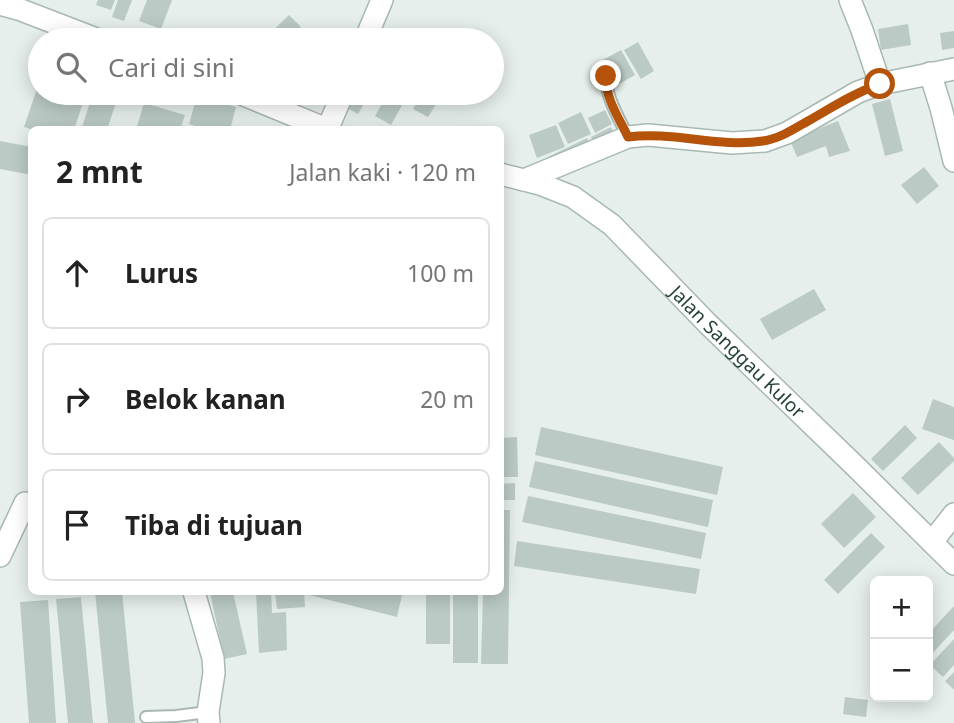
<!DOCTYPE html>
<html lang="id">
<head>
<meta charset="utf-8">
<style>
  body { margin:0; font-family:"Noto Sans",sans-serif; background:#f6f6f6; color:#222 }
  .controls { position:absolute; right:21px; bottom:21px; display:grid; overflow:hidden; border-radius:10px; box-shadow:0 4px 18px #0003 }
  .controls button { width:63px; height:63px; display:grid; place-items:center; padding:0; border:0; border-bottom:2px solid #e0e0e0; background:#fff; color:#222; font:35px sans-serif }
  .stop { position:absolute; width:21px; height:21px; margin:-16px; border:5px solid #b45309; border-radius:50%; background:#fff }
  .stop.end { background:#b45309; border-color:#fff; box-shadow:0 2px 7px #0008 }
  .list { margin:0; padding:0; list-style:none }
  h2 { display:flex; justify-content:space-between; align-items:center; height:91px; margin:0; padding:0 28px; font-size:30px }
  h2 small { font-size:23px; font-weight:400; color:#767676 }
  .list li { display:grid; grid-template-columns:46px 1fr auto; gap:21px; align-items:center; box-sizing:border-box; height:112px; margin:0 14px 14px; padding:0 14px; border:2px solid #e0e0e0; border-radius:10px }
  .list b { display:block; font-size:26px; white-space:nowrap }
  .list em { font-size:23px; font-style:normal; color:#767676 }
  .icon { flex:none; width:38px; height:38px; fill:none; stroke:currentColor; stroke-width:2; stroke-linecap:round; stroke-linejoin:round }
  .map { position:relative; flex:none; width:954px; height:723px; overflow:hidden }
  .search { position:absolute; background:#fff; box-shadow:0 4px 18px #0003; left:28px; top:28px; width:476px; height:77px; display:flex; align-items:center; gap:18px; box-sizing:border-box; padding:0 24px; border-radius:38px; color:#767676; font-size:26px }
  .panel { position:absolute; background:#fff; box-shadow:0 4px 18px #0003; left:28px; top:126px; width:476px; height:469px; border-radius:10px }
  .map>svg:first-child { display:block }
  .building { fill:#bbcac4 }
  .lines { fill:none; stroke-linecap:round; stroke-linejoin:round }
  .lane-casing { stroke:#a8b8b2; stroke-width:14 }
  .street-casing { stroke:#a8b8b2; stroke-width:24 }
  .lane { stroke:#fff; stroke-width:10 }
  .street { stroke:#fff; stroke-width:21 }
  .route { stroke:#b45309; stroke-width:9 }
  .labels { text-anchor:middle; stroke-width:5; stroke-linejoin:round; paint-order:stroke }
  .street-label { font-size:19px; fill:#24423a; stroke:#f7fbf9 }
</style>
</head>
<body>
<div class="map">
<svg width="954" height="723" viewBox="0 0 954 723">
  <rect width="100%" height="100%" fill="#e6efeb"/>
  <g class="building">
    <polygon points="98,0 115,0 111,10 96,5"/>
    <polygon points="118,0 132,0 124,21 112,17"/>
    <polygon points="147,0 172,0 161,29 139,21"/>
    <polygon points="289,15 301,27 287,40 263,40"/>
    <polygon points="908,24 911,45 881,50 878,29"/>
    <polygon points="302,31 311,40 292,40"/>
    <polygon points="954,31 954,48 942,50 940,33"/>
    <polygon points="638,42 654,71 641,79 624,50"/>
    <polygon points="621,50 635,75 617,85 603,60"/>
    <polygon points="40,80 40,93 86,93 74,130 34,130 24,127"/>
    <polygon points="93,93 119,93 107,130 81,130"/>
    <polygon points="346,93 370,93 358,114 340,104"/>
    <polygon points="388,93 418,93 413,101 406,98 391,125 375,116"/>
    <polygon points="422,93 443,93 428,117 413,109"/>
    <polygon points="197,96 236,107 230,130 208,130 189,124"/>
    <polygon points="890,99 903,151 885,156 872,104"/>
    <polygon points="144,103 185,115 180,130 136,130"/>
    <polygon points="605,110 612,124 595,133 588,118"/>
    <polygon points="581,112 591,134 568,144 558,123"/>
    <polygon points="838,121 850,151 829,157 826,146 797,157 790,140"/>
    <polygon points="556,125 565,147 537,158 529,135"/>
    <polygon points="611,127 614,134 594,145 591,137"/>
    <polygon points="587,138 591,147 549,166 546,158"/>
    <polygon points="0,141 32,147 32,175 0,169"/>
    <polygon points="924,167 939,186 917,204 901,185"/>
    <polygon points="814,289 826,310 772,340 760,319"/>
    <polygon points="933,399 954,407 954,440 922,429"/>
    <polygon points="905,425 917,438 883,471 871,459"/>
    <polygon points="541,427 723,467 717,495 535,455"/>
    <polygon points="517,437 518,477 500,477 500,438"/>
    <polygon points="939,442 954,458 954,461 918,495 901,478"/>
    <polygon points="535,461 713,500 708,527 529,487"/>
    <polygon points="515,483 515,500 500,500 500,484"/>
    <polygon points="853,493 876,517 844,548 821,524"/>
    <polygon points="528,496 706,533 701,559 522,522"/>
    <polygon points="500,510 510,510 508,664 481,664 483,592 500,592"/>
    <polygon points="871,533 885,547 838,594 824,580"/>
    <polygon points="517,541 700,569 696,594 514,566"/>
    <polygon points="95,592 122,592 135,723 108,723"/>
    <polygon points="210,592 233,592 247,654 224,659"/>
    <polygon points="256,592 271,592 272,613 286,612 287,650 259,653"/>
    <polygon points="275,592 304,592 305,607 277,609"/>
    <polygon points="310,592 386,592 402,595 397,617 309,595"/>
    <rect x="426" y="592" width="24" height="52"/>
    <rect x="453" y="592" width="25" height="71"/>
    <polygon points="81,597 93,723 68,723 56,599"/>
    <polygon points="48,600 56,723 29,723 20,602"/>
    <polygon points="954,606 954,630 928,658 928,634"/>
    <polygon points="954,639 954,665 943,677 930,665"/>
    <polygon points="954,672 954,690 945,681"/>
    <polygon points="845,697 868,700 866,717 843,714"/>
  </g>
  <g class="lines">
    <defs>
      <g id="lane">
        <path d="M606,77C606,98 619,118 628,137"/>
        <polyline points="146,717 176,716 208,712"/>
      </g>
      <g id="street">
        <polyline points="850,0 862,30 880,84"/>
        <polyline points="0,4 21,10 99,40"/>
        <polyline points="365,40 382,0"/>
        <polyline points="930,73 941,108 954,161"/>
        <polyline points="239,93 329,130"/>
        <polyline points="327,130 343,93"/>
        <path id="s1" d="M500,174L540,184L573,197L612,225L708,324L852,463L954,564"/>
        <polyline points="524,180 628,137 648,135 732,143 765,141 787,133 858,92 880,84 954,69"/>
        <polyline points="932,542 954,514"/>
        <polyline points="0,556 25,503"/>
        <polyline points="194,592 213,658 214,673 208,712 209,723"/>
      </g>
    </defs>
    <use href="#lane" class="lane-casing"/>
    <use href="#street" class="street-casing"/>
    <use href="#lane" class="lane"/>
    <use href="#street" class="street"/>
  </g>
  <g class="lines">
    <path class="route" d="M606,76C605,98 619,118 628,137C673,131 719,148 763,141C779,139 794,129 808,121C831,108 854,93 880,84"/>
  </g>
  <g class="labels">
    <g class="street-label">
      <text dy="7" stroke="none"><textPath href="#s1" startOffset="303">Jalan Sanggau Kulor</textPath></text>
    </g>
  </g>
</svg>
<div class="controls">
<button>+</button>
<button>−</button>
</div>
<div class="stop" style="left:880px;top:84px"></div>
<div class="stop end" style="left:606px;top:76px"></div>
<div class="search"><svg class="icon" aria-label="search" viewBox="0 0 24 24"><circle cx="10" cy="10" r="6"/><path d="M15 15l6 6"/></svg>Cari di sini</div>
<section class="panel">
<h2>2 mnt<small>Jalan kaki · 120 m</small></h2>
<ul class="list">
<li><svg class="icon" aria-label="ahead" viewBox="0 0 24 24"><path d="M12 20V5M6 11l6-6 6 6"/></svg><div><b>Lurus</b></div><em>100 m</em></li>
<li><svg class="icon" aria-label="right" viewBox="0 0 24 24"><path d="M7 20v-9h11M14 6l5 5-5 5"/></svg><div><b>Belok kanan</b></div><em>20 m</em></li>
<li><svg class="icon" aria-label="arrive" viewBox="0 0 24 24"><path d="M6 21V4h12l-3 4 3 4H6"/></svg><div><b>Tiba di tujuan</b></div></li>
</ul>
</section>
</div>
</body>
</html>
